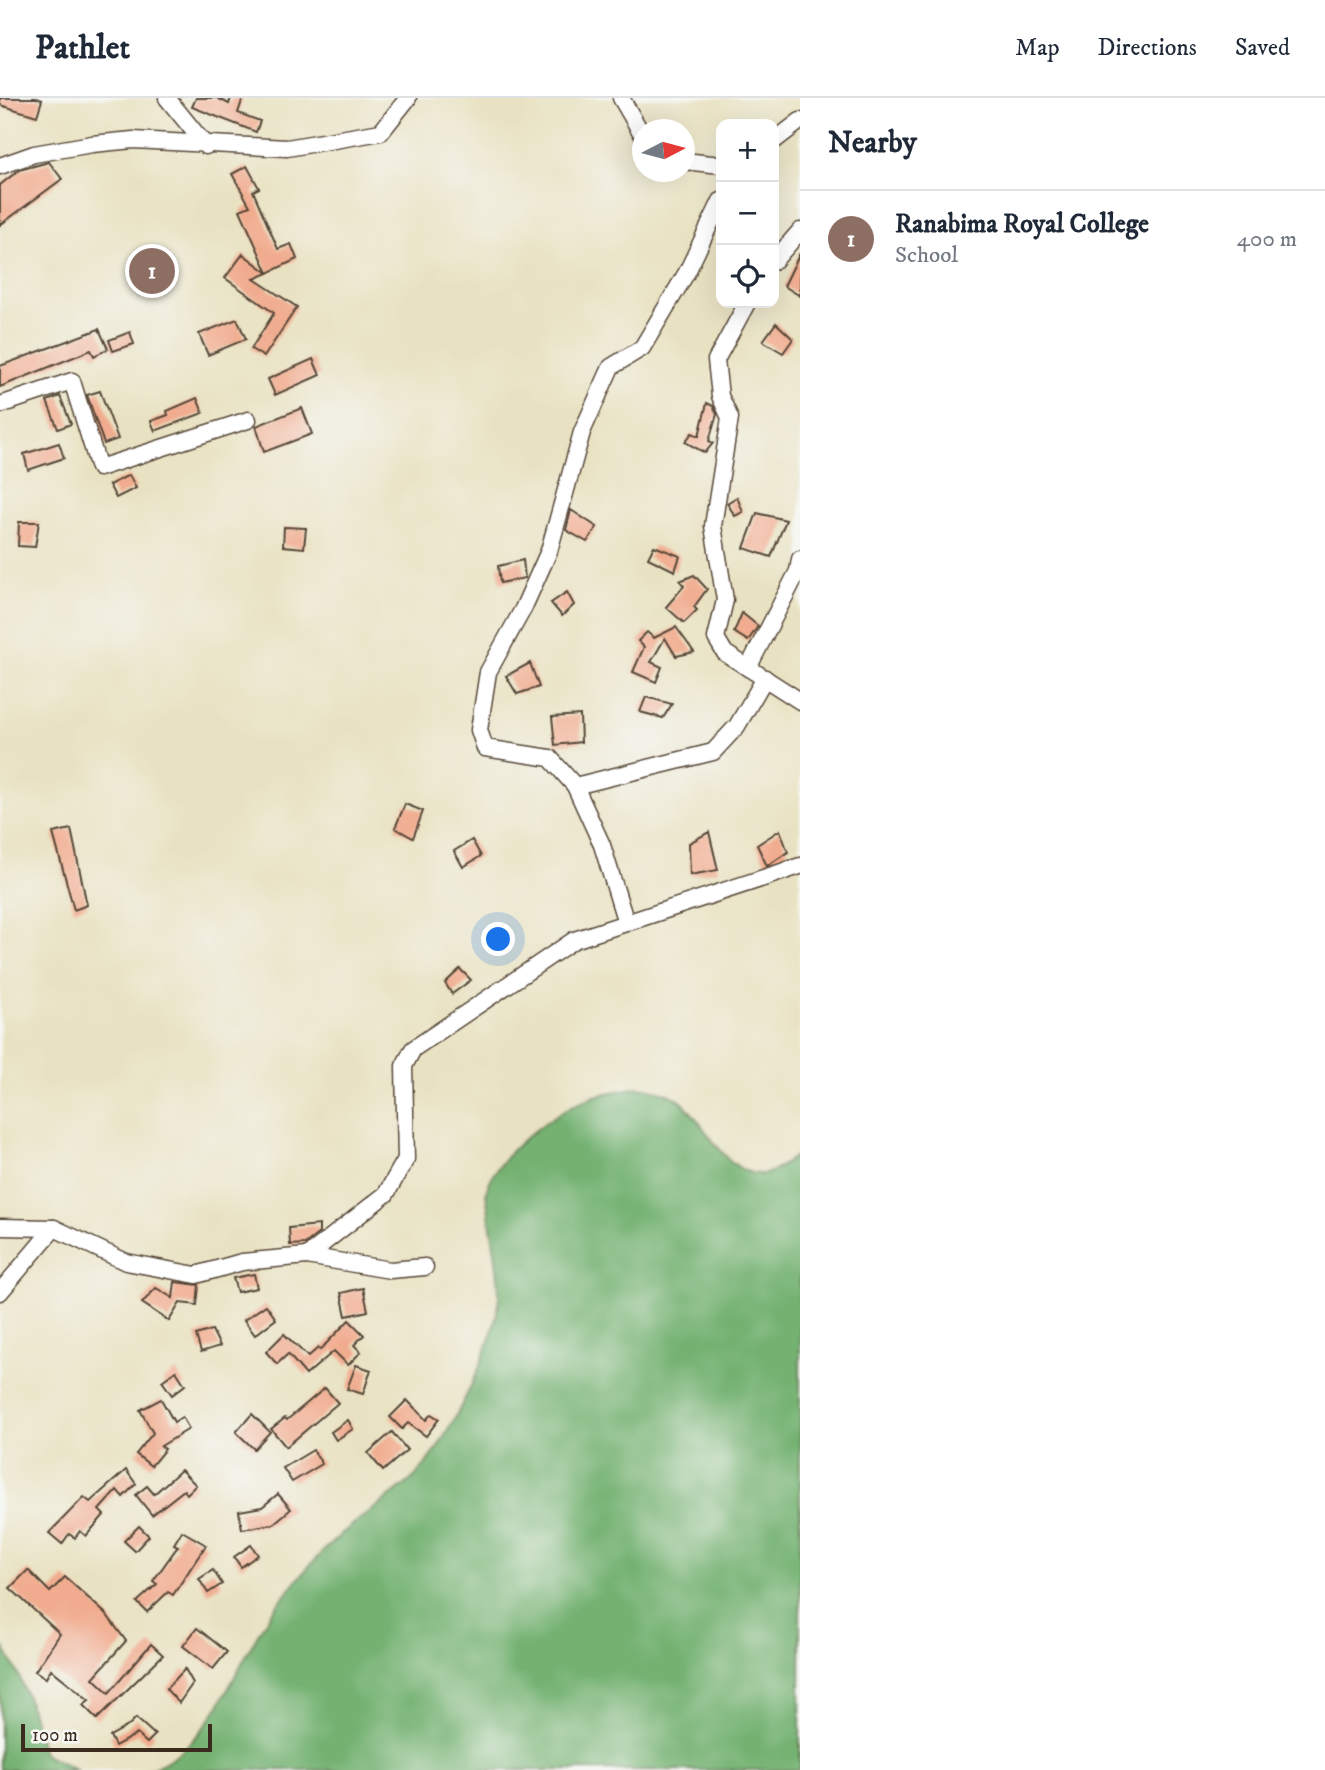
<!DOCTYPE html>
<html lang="en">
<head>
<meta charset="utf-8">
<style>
  body { margin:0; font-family:"IM FELL DW Pica",serif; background:#f2f2f3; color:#1f2937 }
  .controls { position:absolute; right:21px; top:21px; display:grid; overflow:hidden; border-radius:14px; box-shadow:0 7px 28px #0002 }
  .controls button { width:63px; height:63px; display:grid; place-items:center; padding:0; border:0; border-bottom:2px solid #e0e1e3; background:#fff; color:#1f2937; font:35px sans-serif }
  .compass { position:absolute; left:632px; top:21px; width:63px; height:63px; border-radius:50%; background:#fff; box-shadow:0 7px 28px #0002; rotate:84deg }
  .scale { position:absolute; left:21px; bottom:18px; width:191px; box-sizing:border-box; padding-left:7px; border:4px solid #3b2a1e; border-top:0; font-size:19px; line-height:24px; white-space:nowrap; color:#3b2a1e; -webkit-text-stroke:5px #f6f6f2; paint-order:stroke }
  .you { position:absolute; left:499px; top:842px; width:24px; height:24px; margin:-18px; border:5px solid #fff; border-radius:50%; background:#1a73e8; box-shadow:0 0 0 10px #1a73e833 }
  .badge { display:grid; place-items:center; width:46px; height:46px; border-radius:50%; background:#0f766e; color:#fff; font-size:23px; font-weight:700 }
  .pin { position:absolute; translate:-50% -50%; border:4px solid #fff; box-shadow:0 2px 7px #0006 }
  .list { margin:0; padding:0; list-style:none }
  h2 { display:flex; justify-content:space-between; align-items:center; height:91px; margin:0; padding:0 28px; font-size:30px }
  h2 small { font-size:23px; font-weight:400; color:#747a83 }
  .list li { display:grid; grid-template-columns:46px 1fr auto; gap:21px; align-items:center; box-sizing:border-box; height:98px; padding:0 28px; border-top:2px solid #e0e1e3 }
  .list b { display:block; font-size:26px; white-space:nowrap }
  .list p { margin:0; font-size:23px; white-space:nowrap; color:#747a83 }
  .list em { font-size:23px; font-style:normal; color:#747a83 }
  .icon { flex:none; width:38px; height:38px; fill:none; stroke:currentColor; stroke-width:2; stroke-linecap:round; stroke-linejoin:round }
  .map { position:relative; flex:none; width:800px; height:1672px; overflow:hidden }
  header { display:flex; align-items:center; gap:42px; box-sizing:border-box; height:98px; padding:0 35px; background:#fff; border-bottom:2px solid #e0e1e3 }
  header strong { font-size:33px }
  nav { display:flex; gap:38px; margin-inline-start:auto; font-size:24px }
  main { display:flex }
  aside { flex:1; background:#fff }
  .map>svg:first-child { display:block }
  .forest { fill:#74b272; stroke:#586e48; stroke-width:2 }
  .building { fill:#f1ab8e }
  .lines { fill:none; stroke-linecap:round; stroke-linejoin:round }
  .minor-casing { stroke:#554637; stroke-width:19 }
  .minor { stroke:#fff; stroke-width:16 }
</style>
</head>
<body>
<header>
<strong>Pathlet</strong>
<nav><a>Map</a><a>Directions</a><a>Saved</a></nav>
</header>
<main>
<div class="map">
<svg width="800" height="1672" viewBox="0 0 800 1672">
  <rect width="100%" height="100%" fill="#f6f6f2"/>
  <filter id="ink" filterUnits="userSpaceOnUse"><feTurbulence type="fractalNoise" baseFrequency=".0143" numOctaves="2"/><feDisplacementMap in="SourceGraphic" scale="14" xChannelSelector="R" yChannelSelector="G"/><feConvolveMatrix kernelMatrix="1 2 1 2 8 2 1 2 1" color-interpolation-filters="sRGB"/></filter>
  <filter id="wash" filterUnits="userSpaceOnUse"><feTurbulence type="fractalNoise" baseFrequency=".00686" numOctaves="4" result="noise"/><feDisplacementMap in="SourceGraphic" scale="28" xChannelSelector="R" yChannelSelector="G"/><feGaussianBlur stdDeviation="1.57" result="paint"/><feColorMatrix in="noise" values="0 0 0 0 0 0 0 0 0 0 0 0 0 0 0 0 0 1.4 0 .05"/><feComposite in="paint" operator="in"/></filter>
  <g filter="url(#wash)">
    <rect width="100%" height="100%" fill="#e9e2c2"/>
    <g class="forest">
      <path d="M639,989C656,992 672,994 684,1006C706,1027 730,1085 768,1075C779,1072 790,1061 800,1055V1672H148C216,1647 233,1568 272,1514C295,1483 321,1452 351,1428C370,1413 391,1399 410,1383C443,1356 501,1238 499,1195C498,1162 490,1128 486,1095C494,1057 556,1012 592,999C607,994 624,992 639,989Z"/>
      <path d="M0,1544C24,1578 32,1615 43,1655L77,1672H0Z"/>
    </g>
    <g id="blocks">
      <g class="building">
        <polygon points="0,0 36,0 42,2 37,18 0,7"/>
        <polygon points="196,0 217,0 229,6 231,0 243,0 238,15 260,23 256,34 192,9"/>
        <polygon points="49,64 62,81 0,127 0,87 19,72"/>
        <polygon points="247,68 259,90 253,93 278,151 291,146 297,161 268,175 240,112 250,108 232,76"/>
        <polygon points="800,155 800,198 784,188"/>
        <polygon points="243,156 268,175 254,181 297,209 264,259 251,251 274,215 225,180"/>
        <polygon points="237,221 246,241 208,257 199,236"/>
        <polygon points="776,225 793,241 783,255 763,243"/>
        <polygon points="99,231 108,251 94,258 91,252 0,289 0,268"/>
        <polygon points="130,234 134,246 113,253 109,242"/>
        <polygon points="313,261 320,277 275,297 268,281"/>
        <polygon points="100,293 118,341 104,346 87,297"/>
        <polygon points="60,298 71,326 58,331 47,303"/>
        <polygon points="197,300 203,315 155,333 151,323 168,317 167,313"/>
        <polygon points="707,305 713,308 717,316 709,343 713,345 705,355 685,344 692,335 699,338"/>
        <polygon points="302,310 312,336 264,354 256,328"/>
        <polygon points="59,345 64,360 28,372 24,356"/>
        <polygon points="129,377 136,390 116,400 109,387"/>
        <polygon points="737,399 743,414 735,418 727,405"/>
        <polygon points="571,412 597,429 587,444 566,432"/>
        <polygon points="757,415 786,422 771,459 744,450"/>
        <polygon points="19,424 39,424 35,449 18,448"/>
        <polygon points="284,429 306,430 304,450 283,448"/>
        <polygon points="654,448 680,458 675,473 648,460"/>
        <polygon points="523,462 525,480 500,485 498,468"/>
        <polygon points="694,477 707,491 694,509 697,512 684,525 666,509 684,488 680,483"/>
        <polygon points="567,494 574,507 562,518 551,505"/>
        <polygon points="742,515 758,528 748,543 734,534"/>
        <polygon points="676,529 694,554 676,558 665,540 651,564 662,569 656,584 633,574 644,549 638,543 647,534 654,540"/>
        <polygon points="530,565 539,589 517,596 506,578"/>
        <polygon points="646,599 672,606 663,620 640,614"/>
        <polygon points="580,617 581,644 555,647 552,619"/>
        <polygon points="405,706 423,713 413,740 395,730"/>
        <polygon points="71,731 87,807 74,812 53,735"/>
        <polygon points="780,732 788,754 767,768 757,747"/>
        <polygon points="709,734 718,772 690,777 689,745"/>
        <polygon points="472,742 481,758 463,769 454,753"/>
        <polygon points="460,871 471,882 452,896 445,885"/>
        <polygon points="319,1127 319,1135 305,1146 290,1147 289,1130"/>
        <polygon points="254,1176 257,1190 237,1194 233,1180"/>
        <polygon points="175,1184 199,1187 197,1207 180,1205 169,1223 142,1205 156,1190 173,1200"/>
        <polygon points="363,1190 368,1213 346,1218 341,1195"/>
        <polygon points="266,1207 276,1221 255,1237 244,1222"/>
        <polygon points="349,1222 364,1237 354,1247 361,1254 348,1267 334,1253 306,1277 288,1256 277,1266 266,1254 284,1236 308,1259 318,1250 320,1252"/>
        <polygon points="212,1232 220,1248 201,1254 196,1237"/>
        <polygon points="356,1267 371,1272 363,1296 347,1291"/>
        <polygon points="176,1273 185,1287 172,1297 162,1283"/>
        <polygon points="325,1290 338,1305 286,1349 271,1331 285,1320 287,1322"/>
        <polygon points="161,1301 174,1324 182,1319 189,1331 161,1348 165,1351 151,1368 136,1356 153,1335 140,1312"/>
        <polygon points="407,1302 426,1322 431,1316 439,1321 426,1338 408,1325 402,1331 390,1319"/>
        <polygon points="252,1316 270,1334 254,1351 236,1334"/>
        <polygon points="348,1322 353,1331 336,1342 331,1334"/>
        <polygon points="392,1334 407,1352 383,1373 368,1355"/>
        <polygon points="313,1352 322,1366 292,1384 283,1370"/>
        <polygon points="126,1372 136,1386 123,1399 117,1392 99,1412 104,1417 86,1438 80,1433 75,1440 69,1436 62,1446 49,1435 84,1399 90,1404"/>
        <polygon points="181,1372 196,1387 187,1396 184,1392 152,1417 136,1397 147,1388 154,1396"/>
        <polygon points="278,1396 291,1411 273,1426 242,1431 239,1413 262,1409"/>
        <polygon points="139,1428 149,1438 135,1453 124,1443"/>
        <polygon points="182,1433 206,1447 173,1497 168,1494 147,1514 137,1504 157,1486 153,1483 178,1448 174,1446"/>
        <polygon points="251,1447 258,1457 241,1469 234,1459"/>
        <polygon points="28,1472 50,1494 65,1479 106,1516 126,1543 93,1580 109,1595 151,1546 163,1557 97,1621 83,1607 89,1602 51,1571 46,1580 35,1573 60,1536 10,1490"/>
        <polygon points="213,1472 222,1486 208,1495 199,1481"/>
        <polygon points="197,1530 227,1554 213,1571 183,1548"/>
        <polygon points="185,1571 193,1585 179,1605 166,1591"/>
        <polygon points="136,1620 155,1637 147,1645 137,1636 115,1648 110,1638 128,1628"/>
      </g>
    </g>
  </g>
  <g filter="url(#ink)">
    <use href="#blocks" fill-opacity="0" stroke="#554637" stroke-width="2"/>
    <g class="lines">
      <defs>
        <g id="minor">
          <polyline points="167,0 206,48"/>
          <polyline points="621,0 642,36"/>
          <polyline points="774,43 800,23"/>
          <polyline points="684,63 721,67"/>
          <polyline points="0,68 34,56 92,46 133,42 287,50 381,34 408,0"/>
          <polyline points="774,163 800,133"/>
          <polyline points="747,205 716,262 720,298 730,320 713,428 725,502 716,540 725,555 800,603"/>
          <polyline points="0,307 72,283 99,370 248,322"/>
          <polyline points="748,570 798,473 800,461"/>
          <polyline points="575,688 713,654 737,628 765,580"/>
          <polyline points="626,825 602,747 575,688 550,660 485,650 479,632 488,574 523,511 549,453 582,334 611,269 642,250 687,174 721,103"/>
          <polyline points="0,1129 54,1130 0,1194"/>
          <polyline points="54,1130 126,1164 196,1177 242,1164 307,1158 390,1172 425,1169"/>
          <polyline points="307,1158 386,1096 406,1061 404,968 413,951 574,842 800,768"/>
        </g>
      </defs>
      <use href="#minor" class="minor-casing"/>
      <use href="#minor" class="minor"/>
    </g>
  </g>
</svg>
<div class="controls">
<button>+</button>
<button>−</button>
<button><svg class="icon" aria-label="locate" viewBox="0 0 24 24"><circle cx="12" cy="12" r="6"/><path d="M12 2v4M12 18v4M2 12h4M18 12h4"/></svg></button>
</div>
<svg class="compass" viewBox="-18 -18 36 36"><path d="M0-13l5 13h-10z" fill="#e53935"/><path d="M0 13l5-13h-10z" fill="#747a83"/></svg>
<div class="scale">100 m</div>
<div class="you"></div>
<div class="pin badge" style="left:152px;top:173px;background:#8d6e63">1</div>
</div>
<aside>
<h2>Nearby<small></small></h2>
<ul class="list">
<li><span class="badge" style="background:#8d6e63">1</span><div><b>Ranabima Royal College</b><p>School</p></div><em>400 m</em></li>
</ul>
</aside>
</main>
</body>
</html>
